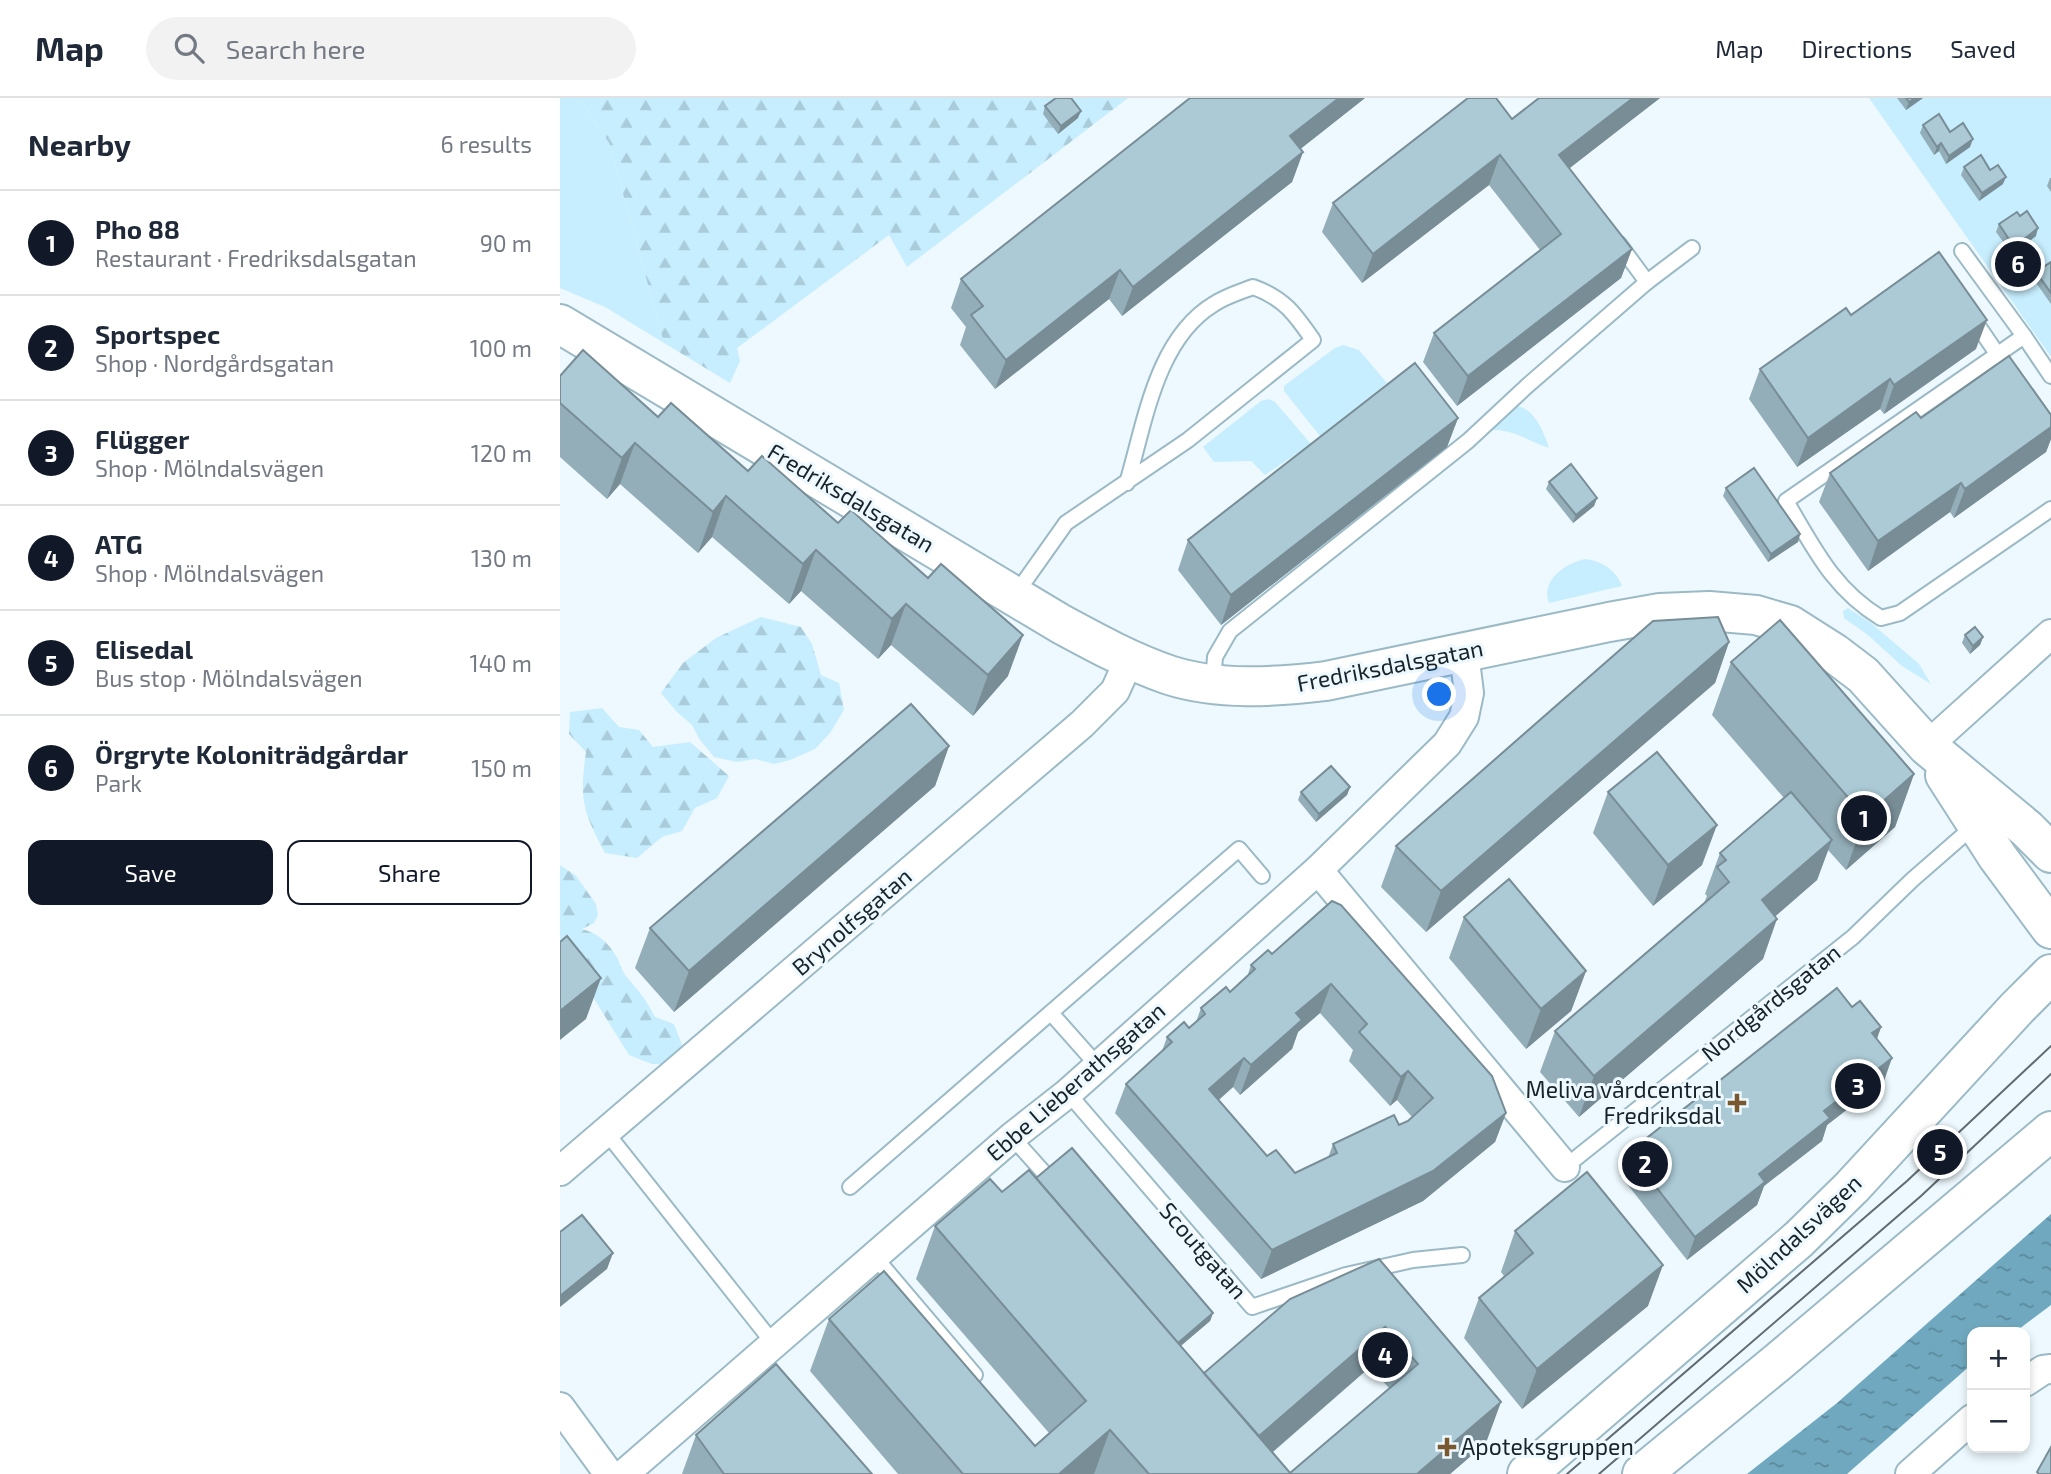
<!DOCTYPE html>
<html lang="en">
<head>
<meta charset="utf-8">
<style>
  body { margin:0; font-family:"Exo 2",sans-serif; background:#f2f2f3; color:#1f2937 }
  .controls { position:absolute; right:21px; bottom:21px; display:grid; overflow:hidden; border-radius:14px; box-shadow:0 4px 10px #0003 }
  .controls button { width:63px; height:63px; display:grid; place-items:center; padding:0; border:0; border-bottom:2px solid #e0e1e3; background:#fff; color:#1f2937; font:35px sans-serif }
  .you { position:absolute; left:880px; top:597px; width:24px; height:24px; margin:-18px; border:5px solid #fff; border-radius:50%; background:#1a73e8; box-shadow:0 0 0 10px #1a73e833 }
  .badge { display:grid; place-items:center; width:46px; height:46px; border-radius:50%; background:#111827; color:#fff; font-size:23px; font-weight:700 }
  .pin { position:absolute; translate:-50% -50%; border:4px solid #fff; box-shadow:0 2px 7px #0006 }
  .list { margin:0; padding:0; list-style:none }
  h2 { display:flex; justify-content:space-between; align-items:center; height:91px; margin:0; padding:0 28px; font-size:30px }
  h2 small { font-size:23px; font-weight:400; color:#747a83 }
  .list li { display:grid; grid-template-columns:46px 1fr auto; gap:21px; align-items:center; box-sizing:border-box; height:105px; padding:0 28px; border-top:2px solid #e0e1e3 }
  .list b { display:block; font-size:26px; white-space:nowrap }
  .list p { margin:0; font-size:23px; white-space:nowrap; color:#747a83 }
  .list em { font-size:23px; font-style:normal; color:#747a83 }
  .actions { display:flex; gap:14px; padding:21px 28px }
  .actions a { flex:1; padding:16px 0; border:2px solid #111827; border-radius:14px; text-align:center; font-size:24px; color:#111827 }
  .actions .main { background:#111827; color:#fff }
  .icon { flex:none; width:38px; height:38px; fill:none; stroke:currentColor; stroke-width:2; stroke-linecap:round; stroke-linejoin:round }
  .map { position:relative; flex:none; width:1491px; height:1376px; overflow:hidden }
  header { display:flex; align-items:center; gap:42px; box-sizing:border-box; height:98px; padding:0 35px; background:#fff; border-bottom:2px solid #e0e1e3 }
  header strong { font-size:33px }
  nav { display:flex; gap:38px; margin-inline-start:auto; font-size:24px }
  .search { width:490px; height:63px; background:#f2f2f3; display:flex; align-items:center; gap:18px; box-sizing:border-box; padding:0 24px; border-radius:38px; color:#747a83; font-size:26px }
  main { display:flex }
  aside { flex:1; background:#fff }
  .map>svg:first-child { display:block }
  .green { fill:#c7eefe }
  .forest { fill:url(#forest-firs) }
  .water { fill:url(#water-ripples) }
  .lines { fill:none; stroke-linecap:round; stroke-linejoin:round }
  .lane-casing { stroke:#9bbac6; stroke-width:18 }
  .street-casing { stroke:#9bbac6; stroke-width:32 }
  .secondary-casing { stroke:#9bbac6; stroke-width:42 }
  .lane { stroke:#fff; stroke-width:14 }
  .street { stroke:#fff; stroke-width:28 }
  .secondary { stroke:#fff; stroke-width:38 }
  .tram { stroke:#5f6b70; stroke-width:2 }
  .wall { fill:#93aeb8; fill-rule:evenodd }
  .shaded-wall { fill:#788d96 }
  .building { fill:#abcad6; stroke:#788d96; stroke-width:2; fill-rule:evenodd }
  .poi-dot { fill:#7a582f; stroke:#edf9fe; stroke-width:2.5 }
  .labels { text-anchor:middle; stroke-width:6; stroke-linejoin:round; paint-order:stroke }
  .street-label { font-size:23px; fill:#172328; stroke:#edf9fe }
  .poi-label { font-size:23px; fill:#172328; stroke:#edf9fe; text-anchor:end }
</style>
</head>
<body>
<header>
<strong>Map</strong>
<div class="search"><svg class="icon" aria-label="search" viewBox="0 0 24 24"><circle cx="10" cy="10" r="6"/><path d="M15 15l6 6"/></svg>Search here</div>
<nav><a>Map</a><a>Directions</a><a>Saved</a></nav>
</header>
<main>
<aside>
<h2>Nearby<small>6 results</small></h2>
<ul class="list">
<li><span class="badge">1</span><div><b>Pho 88</b><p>Restaurant · Fredriksdalsgatan</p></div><em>90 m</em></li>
<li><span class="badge">2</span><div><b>Sportspec</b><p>Shop · Nordgårdsgatan</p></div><em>100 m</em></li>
<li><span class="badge">3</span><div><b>Flügger</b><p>Shop · Mölndalsvägen</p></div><em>120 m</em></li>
<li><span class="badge">4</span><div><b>ATG</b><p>Shop · Mölndalsvägen</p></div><em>130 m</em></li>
<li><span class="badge">5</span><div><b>Elisedal</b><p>Bus stop · Mölndalsvägen</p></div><em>140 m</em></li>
<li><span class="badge">6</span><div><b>Örgryte Koloniträdgårdar</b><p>Park</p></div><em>150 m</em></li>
</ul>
<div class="actions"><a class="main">Save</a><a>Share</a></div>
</aside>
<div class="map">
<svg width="1491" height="1376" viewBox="0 0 1491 1376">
  <defs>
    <pattern id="forest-firs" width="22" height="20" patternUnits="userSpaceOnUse" patternTransform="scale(1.75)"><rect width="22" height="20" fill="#c7eefe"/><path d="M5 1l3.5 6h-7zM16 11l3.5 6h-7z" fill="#aaccda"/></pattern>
    <pattern id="water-ripples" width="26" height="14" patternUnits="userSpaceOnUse" patternTransform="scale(1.75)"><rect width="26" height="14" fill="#70a9bf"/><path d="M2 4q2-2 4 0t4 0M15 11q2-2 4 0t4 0" fill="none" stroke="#5b899b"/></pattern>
  </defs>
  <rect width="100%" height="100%" fill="#edf9fe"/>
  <g class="green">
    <polygon points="0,0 20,0 49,45 104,245 45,209 0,190"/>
    <polygon points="1309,0 1491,0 1491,259"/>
    <polygon points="783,247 799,252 827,285 760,338 724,293 724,288 775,250"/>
    <polygon points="709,301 715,304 751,346 705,377 691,363 654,364 643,349 701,303"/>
    <path d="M955,308C974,309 984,334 989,350C970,344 954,331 932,332V328Z"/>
    <path d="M1025,461C1042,463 1056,472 1062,488L989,505C980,483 1005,465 1025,461Z"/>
    <polygon points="1288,510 1311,525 1359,566 1371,586 1342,568 1308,537 1284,520 1283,513"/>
  </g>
  <g class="forest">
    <polygon points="20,0 568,0 347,169 329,137 177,250 180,263 170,285 104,245 49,45"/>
    <polygon points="201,519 241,529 252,546 261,577 279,585 284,612 270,635 255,651 230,662 214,666 195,661 177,664 154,659 140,642 132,627 117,614 101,595 123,565 156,540"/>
    <path d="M42,610L59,629L79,632L93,649L130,644L169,678L157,700L135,710L122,733L102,739L77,760L45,755C23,713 19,702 26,654L9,636L10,614Z"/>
    <path d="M0,767L16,778L36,806L38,817L34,825L22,831C37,835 48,844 56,858C60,864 61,872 66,878C79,894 85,899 95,919L114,926L122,947L111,966H92L69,957L23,883L0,867Z"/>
  </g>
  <polygon class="water" points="1491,1116 1491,1207 1455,1234 1412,1234 1412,1266 1287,1376 1187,1376 1277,1305"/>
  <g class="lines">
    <defs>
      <g id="lane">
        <polyline points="1059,146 1087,184"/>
        <polyline points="1402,153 1464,238"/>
        <polyline points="1412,219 1442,263"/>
        <path d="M1491,278L1464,238L1226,403C1254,450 1273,491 1321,520L1340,515L1491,411"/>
        <path d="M455,497L506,425L628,342L753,242C735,216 724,200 693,189C680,194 666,198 654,206C596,241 585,325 567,385"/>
        <polyline points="653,585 655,559 670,533 908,343 967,288 1087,184 1132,150"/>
        <polyline points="491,915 538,968"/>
        <polyline points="508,995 692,1209 786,1177 853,1162 902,1157"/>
        <polyline points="46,1034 214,1246"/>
        <polyline points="452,1039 486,1077"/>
        <polyline points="1005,1069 1293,839 1352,782 1415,727"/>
        <polyline points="290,1089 679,751 702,778"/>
        <polyline points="314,1158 415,1277"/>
      </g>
      <g id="street">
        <polyline points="1367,648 1491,536"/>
        <polyline points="758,772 1005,1069"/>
        <polyline points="0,1073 522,626 555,593 569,562"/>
        <polyline points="1465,1284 1483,1272 1491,1271"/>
        <polyline points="0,1309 49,1376"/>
        <polyline points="64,1376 452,1039 508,995 758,772 887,646 904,619 909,595 904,555"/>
        <polyline points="1350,1376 1412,1321"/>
      </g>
      <g id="secondary">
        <path d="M0,226L501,526C536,545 571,564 609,577C658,593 716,589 766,583L1049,524L1100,515L1149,513L1196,517L1230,527L1274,555L1303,577L1367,648L1467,731L1491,755"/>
        <polyline points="1385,677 1437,758 1491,831"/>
        <polyline points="967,1376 1239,1141 1292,1089 1457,910 1491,876"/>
        <polyline points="1082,1376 1218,1264 1491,1033"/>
      </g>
    </defs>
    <use href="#lane" class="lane-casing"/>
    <use href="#street" class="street-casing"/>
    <use href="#secondary" class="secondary-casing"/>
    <use href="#lane" class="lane"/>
    <use href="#street" class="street"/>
    <use href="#secondary" class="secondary"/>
    <g class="tram">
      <polyline points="1007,1376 1347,1083 1491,948"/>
      <polyline points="1039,1376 1361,1098 1491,976"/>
    </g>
  </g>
  <g class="wall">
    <polygon points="805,0 740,51 743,54 732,84 562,218 549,201 435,291 400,247 406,229 391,210 401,181"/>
    <polygon points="979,0 1100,0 1009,70 1072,151 1061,180 897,308 863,264 874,235 980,152 929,87 802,185 762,134 773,105 952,21"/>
    <polygon points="1337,0 1363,0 1346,12"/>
    <polygon points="485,8 518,20 498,36 483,16"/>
    <polygon points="1363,27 1390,34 1410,49 1386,66 1379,53 1374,57 1360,35"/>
    <polygon points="1404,69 1443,86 1419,103 1401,77"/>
    <polygon points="1490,80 1491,80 1491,94 1487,88"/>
    <polygon points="1439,126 1476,138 1452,156 1436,134"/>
    <polygon points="1491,164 1491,206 1474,182 1476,174"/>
    <polygon points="1291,217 1416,251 1324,316 1320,311 1237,369 1189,301 1200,271"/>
    <polygon points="0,278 98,319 188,373 448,578 413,618 331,547 318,561 241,493 229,506 152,439 138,455 60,386 47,401 0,359"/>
    <polygon points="1491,317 1491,341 1486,354 1394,420 1390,414 1308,473 1259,404 1270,375 1361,320"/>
    <polygon points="898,320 887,349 661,527 618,472 628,442"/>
    <polygon points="989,384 1037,400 1034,408 1013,425 986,391"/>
    <polygon points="1166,390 1240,436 1238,444 1208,464 1163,398"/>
    <polygon points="1405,537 1423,539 1420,547 1410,556 1402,545"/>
    <polygon points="1169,544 1155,585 866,834 821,789 836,748"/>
    <polygon points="1171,564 1354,676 1335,729 1286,772 1268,752 1257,782 1215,818 1203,861 1019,1019 980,974 995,933 1144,805 1147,798 1145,796 1160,755 1224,700 1152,617"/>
    <polygon points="389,648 375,688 114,914 75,870 90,830"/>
    <polygon points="790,689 787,697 756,724 738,702 741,694"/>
    <polygon points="1048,694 1142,767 1093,808 1033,735"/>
    <path d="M772,803L946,1015L935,1044L863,1103L701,1181L555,1015L566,986L602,953L607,939L629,930L636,924L641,910L670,894L687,879L691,867L712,856ZM760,915L793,952L789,963L830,1008L837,1002L852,1019L848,1023L839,1027L773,1046L768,1060L735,1075L707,1058L659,1002L673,989L680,997L732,951L738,934Z"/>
    <polygon points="904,819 1026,873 1011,913 966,951 889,860"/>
    <polygon points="1292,909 1321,929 1317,941 1324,983 1267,1027 1262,1043 1204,1088 1197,1107 1127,1162 1060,1077 1069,1054"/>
    <path d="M476,1080L653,1215L650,1223L621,1248L644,1275L819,1161L926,1345L890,1376H338L250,1273L269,1221L475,1348L489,1335L356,1181L375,1128L442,1094ZM810,1269L829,1290L730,1375L713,1354Z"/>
    <polygon points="955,1133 1088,1208 962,1311 904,1240 919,1200 944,1178 941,1174"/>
    <polygon points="136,1337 312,1376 122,1376"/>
  </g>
  <g class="shaded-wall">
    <polygon points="779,0 805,0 719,68 730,38"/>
    <polygon points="1073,0 1100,0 988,87 999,57"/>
    <polygon points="1355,0 1363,0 1346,12 1349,4"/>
    <polygon points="521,13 518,20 498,36 501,28"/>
    <polygon points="1413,41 1410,49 1386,66 1389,58"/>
    <polygon points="1381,45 1379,53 1374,57 1377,49"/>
    <polygon points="743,54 732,84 562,218 573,189"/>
    <polygon points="940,57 929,87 802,185 813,156"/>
    <polygon points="1446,79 1443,86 1419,103 1422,95"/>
    <polygon points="1478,130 1476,138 1452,156 1454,149"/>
    <polygon points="1072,151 1061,180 897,308 908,278"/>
    <polygon points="560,172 549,201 435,291 446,262"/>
    <polygon points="1427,222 1416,251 1324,316 1334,287"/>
    <polygon points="1330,281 1320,311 1237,369 1248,340"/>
    <polygon points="898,320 887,349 661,527 671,497"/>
    <polygon points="1491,329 1491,341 1486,354 1394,420 1405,391"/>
    <polygon points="75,345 60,386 47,401 62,360"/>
    <polygon points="1401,385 1390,414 1308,473 1318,443"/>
    <polygon points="166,398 152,439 138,455 153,414"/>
    <polygon points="1037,400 1034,408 1013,425 1016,417"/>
    <polygon points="1240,436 1238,444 1208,464 1211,456"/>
    <polygon points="256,452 241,493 229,506 243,466"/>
    <polygon points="346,506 331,547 318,561 332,521"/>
    <polygon points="463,537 448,578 413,618 428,577"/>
    <polygon points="1423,539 1420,547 1410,556 1413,548"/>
    <polygon points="1169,544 1155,585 866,834 881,793"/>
    <polygon points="389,648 375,688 114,914 129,873"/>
    <polygon points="1354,676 1335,729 1286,772 1305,719"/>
    <polygon points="790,689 787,697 756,724 759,716"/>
    <polygon points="1157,727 1142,767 1093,808 1108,767"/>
    <polygon points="1272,742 1257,782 1187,843 1202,802"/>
    <polygon points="1217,821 1203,861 1019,1019 1034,978"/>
    <polygon points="1026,873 1011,913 966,951 981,911"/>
    <polygon points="41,880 26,921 0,942 0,913"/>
    <polygon points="771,886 760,915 738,934 732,951 680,997 691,967 736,915"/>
    <polygon points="1321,929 1313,951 1312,935"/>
    <polygon points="684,960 673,989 638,1020 649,991"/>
    <polygon points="1332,960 1324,983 1267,1027 1262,1043 1204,1088 1197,1107 1127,1162 1135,1139 1199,1076 1264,1013"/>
    <polygon points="848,973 837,1002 830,1008 841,979"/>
    <polygon points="946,1015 935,1044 863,1103 701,1181 712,1152"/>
    <polygon points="53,1155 47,1171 0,1209 0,1198"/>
    <polygon points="1103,1167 1088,1208 962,1311 977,1271"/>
    <polygon points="653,1215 650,1223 606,1260 609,1253"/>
    <polygon points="825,1229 810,1269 687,1376 690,1346"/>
    <polygon points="941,1304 926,1345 890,1376 857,1376"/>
    <polygon points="550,1332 534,1376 499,1376"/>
  </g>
  <g class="building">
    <polygon points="496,0 511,0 521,13 501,28 485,8"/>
    <polygon points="630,0 779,0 730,38 743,54 573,189 560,172 446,262 411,217 423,208 401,181"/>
    <polygon points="908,0 936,0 952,21 979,0 1073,0 999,57 1072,151 908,278 874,235 1001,136 940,57 813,156 773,105"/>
    <polygon points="1346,0 1355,0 1349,4"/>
    <polygon points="1379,16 1390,34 1403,25 1413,41 1389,58 1381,45 1377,49 1363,27"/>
    <polygon points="1421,57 1430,72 1438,67 1446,79 1422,95 1404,69"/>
    <polygon points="1467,113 1478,130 1454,149 1439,126 1457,114 1460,118"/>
    <polygon points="1379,154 1427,222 1334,287 1330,281 1248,340 1200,271 1286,210 1291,217"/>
    <polygon points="1491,164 1491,195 1476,174"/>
    <polygon points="23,252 98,319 111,305 188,373 202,358 278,425 291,412 368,480 381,466 463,537 428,577 346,506 332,521 256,452 243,466 166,398 153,414 75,345 62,360 0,305 0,278"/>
    <polygon points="1449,258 1491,317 1491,329 1405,391 1401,385 1318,443 1270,375 1356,314 1361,320"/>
    <polygon points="855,265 898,320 671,497 628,442"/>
    <polygon points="1011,366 1037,400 1016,417 989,384"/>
    <polygon points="1194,370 1240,436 1211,456 1166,390"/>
    <polygon points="1158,519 1169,544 881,793 836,748 1093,523"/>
    <polygon points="1220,522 1354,676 1305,719 1171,564"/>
    <polygon points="1415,529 1423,539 1413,548 1405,537"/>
    <polygon points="351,606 389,648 129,873 90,830"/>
    <polygon points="1097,654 1157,727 1108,767 1048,694"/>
    <polygon points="771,668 790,689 759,716 741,694"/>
    <polygon points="1231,694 1272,742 1202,802 1217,821 1034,978 995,933 1169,784 1157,769 1166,762 1160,755"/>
    <polygon points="949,781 1026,873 981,911 904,819"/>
    <path d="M772,803L781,807L932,978L946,1015L873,1073L712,1152L566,986L612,944L607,939L624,924L629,930L645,916L641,910L666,889L670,894L695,871L691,867L708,852L712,856ZM771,886L807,926L799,934L841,979L848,973L873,1000L848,1023L839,1027L834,1017L773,1046L777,1055L735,1075L716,1052L707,1058L649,991L684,960L691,967L742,922L736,915Z"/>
    <polygon points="7,838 41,880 0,913 0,844"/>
    <polygon points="1277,890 1292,909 1300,903 1321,929 1312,935 1332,960 1264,1013 1270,1020 1199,1076 1205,1084 1135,1139 1069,1054"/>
    <polygon points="512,1050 653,1215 618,1245 476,1080"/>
    <polygon points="469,1072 731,1376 589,1376 550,1332 499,1376 403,1376 269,1221 324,1173 475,1348 526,1303 375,1128 430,1081 442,1094"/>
    <polygon points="1027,1074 1103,1167 977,1271 919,1200 973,1155 955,1133"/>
    <polygon points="22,1117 53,1155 0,1198 0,1134"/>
    <polygon points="819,1161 941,1304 857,1376 731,1376 730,1375 858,1266 825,1229 699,1338 644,1275 730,1201"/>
    <polygon points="216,1266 312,1376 164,1376 136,1337"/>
    <polygon points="1491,1349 1491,1376 1479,1376 1477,1374"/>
  </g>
  <g class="poi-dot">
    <path d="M1173.5 994.5h7v7h7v7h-7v7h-7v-7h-7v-7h7z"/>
    <path d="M883.5 1338.5h7v7h7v7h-7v7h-7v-7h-7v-7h7z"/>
  </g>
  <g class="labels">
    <g class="street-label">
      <text transform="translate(291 400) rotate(31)" y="8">Fredriksdalsgatan</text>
      <text transform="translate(830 568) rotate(-11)" y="8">Fredriksdalsgatan</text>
      <text transform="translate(292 824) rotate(-41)" y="8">Brynolfsgatan</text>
      <text transform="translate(1211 905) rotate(-39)" y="8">Nordgårdsgatan</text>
      <text transform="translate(516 984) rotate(-41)" y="8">Ebbe Lieberathsgatan</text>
      <text transform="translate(1239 1136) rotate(-43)" y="8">Mölndalsvägen</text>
      <text transform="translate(643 1153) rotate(49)" y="8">Scoutgatan</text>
    </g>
    <g class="poi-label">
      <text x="1161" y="1000">Meliva vårdcentral<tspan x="1161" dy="26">Fredriksdal</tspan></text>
      <text x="901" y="1357" text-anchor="start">Apoteksgruppen</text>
    </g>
  </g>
</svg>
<div class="controls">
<button>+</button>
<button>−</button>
</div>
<div class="you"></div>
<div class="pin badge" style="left:1304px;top:720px">1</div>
<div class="pin badge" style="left:1085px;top:1066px">2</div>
<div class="pin badge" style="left:1298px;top:988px">3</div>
<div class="pin badge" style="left:825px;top:1257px">4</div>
<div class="pin badge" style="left:1380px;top:1054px">5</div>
<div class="pin badge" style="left:1458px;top:166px">6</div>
</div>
</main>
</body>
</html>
